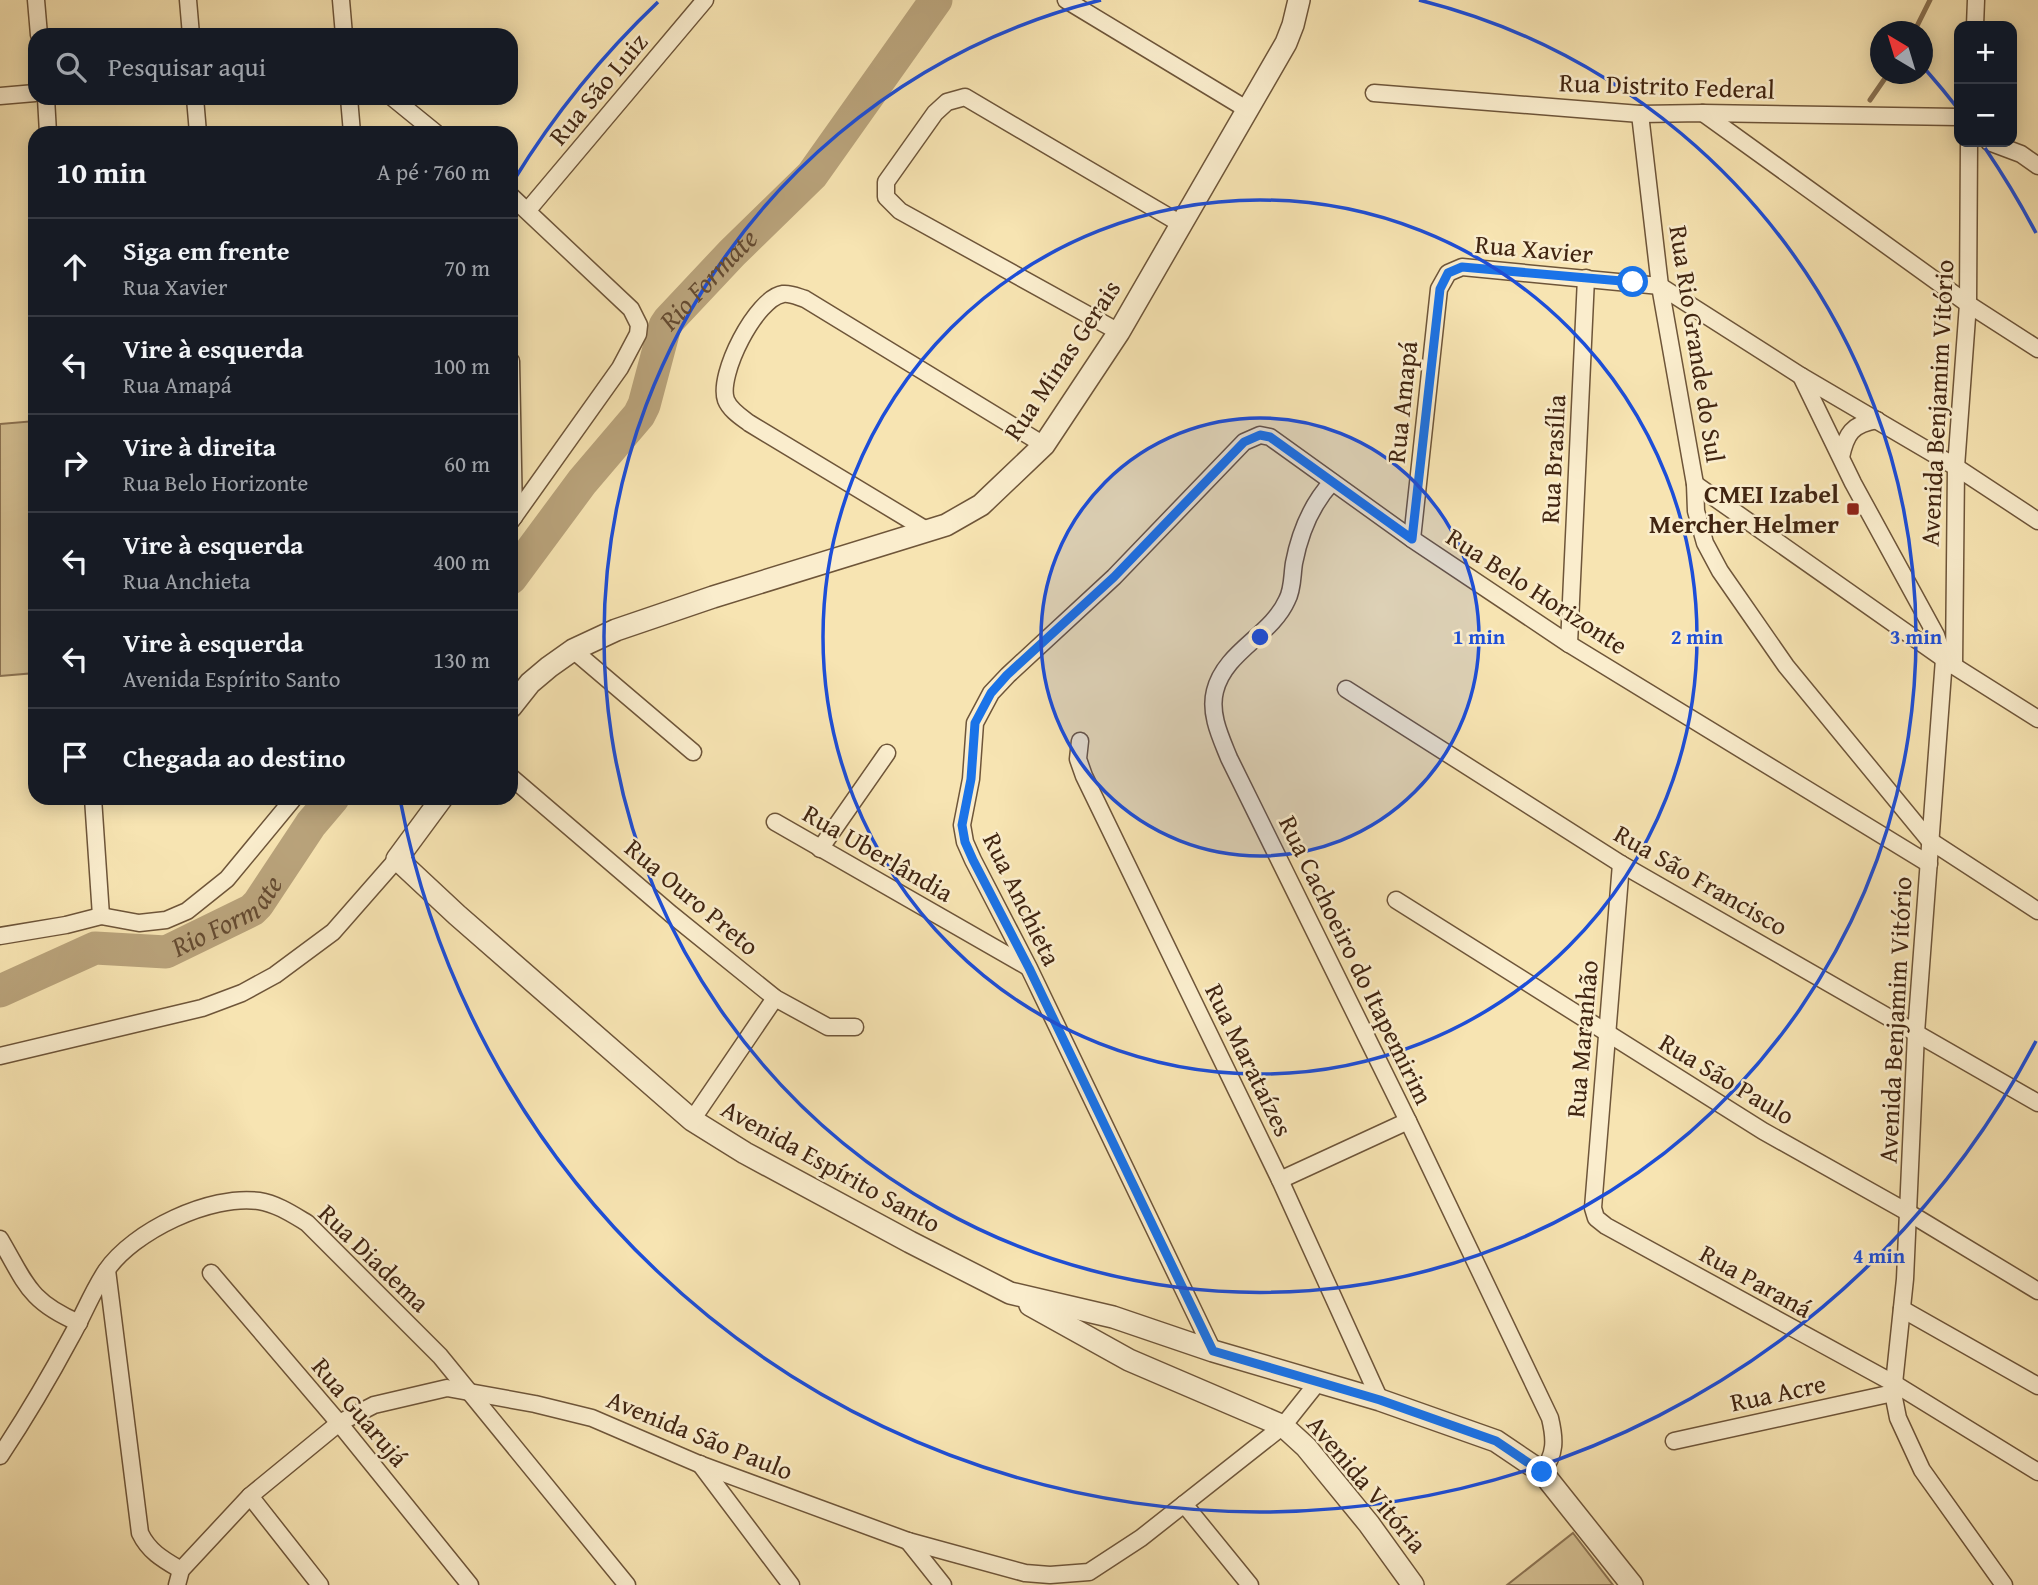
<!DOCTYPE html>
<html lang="pt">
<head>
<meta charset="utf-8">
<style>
  body { margin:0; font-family:"Gentium Book Plus",serif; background:#242831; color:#f1f3f6 }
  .controls { position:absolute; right:21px; top:21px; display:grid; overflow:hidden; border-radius:14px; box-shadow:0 4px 18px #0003 }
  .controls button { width:63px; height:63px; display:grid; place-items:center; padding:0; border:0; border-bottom:2px solid #363941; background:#171b24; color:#f1f3f6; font:35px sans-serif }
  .compass { position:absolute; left:1870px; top:21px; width:63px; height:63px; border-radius:50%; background:#171b24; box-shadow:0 4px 18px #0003; rotate:322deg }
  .stop { position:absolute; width:21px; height:21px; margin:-16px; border:5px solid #1a73e8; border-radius:50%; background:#fff }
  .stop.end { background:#1a73e8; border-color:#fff; box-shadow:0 2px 7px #0008 }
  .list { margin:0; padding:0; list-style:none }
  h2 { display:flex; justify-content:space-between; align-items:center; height:91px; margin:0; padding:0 28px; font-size:30px }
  h2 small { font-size:23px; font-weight:400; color:#9ea1a6 }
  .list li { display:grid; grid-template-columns:46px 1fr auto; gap:21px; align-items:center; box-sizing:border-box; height:98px; padding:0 28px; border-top:2px solid #363941 }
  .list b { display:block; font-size:26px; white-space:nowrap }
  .list p { margin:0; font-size:23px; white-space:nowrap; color:#9ea1a6 }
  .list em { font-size:23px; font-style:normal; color:#9ea1a6 }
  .icon { flex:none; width:38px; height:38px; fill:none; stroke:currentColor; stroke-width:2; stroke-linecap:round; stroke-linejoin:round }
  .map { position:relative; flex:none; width:2038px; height:1585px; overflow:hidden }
  .search { position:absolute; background:#171b24; box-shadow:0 4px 18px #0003; left:28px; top:28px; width:490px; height:77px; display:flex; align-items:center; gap:18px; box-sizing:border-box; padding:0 24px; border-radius:21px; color:#9ea1a6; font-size:26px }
  .panel { position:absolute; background:#171b24; box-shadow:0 4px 18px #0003; left:28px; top:126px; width:490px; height:679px; border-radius:21px }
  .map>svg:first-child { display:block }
  .green { fill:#d8c497; stroke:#8c7454; stroke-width:2 }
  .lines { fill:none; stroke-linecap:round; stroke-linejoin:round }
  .stream { stroke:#897151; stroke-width:5 }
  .river { stroke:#b9a37b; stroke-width:33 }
  .minor-casing { stroke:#6e5539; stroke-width:19 }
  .tertiary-casing { stroke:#6e5539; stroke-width:24 }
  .minor { stroke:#faedcd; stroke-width:16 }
  .tertiary { stroke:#faedcd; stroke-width:21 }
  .route { stroke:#1a73e8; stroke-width:9 }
  .ring { fill:none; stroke:#1d4ed8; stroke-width:3.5 }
  .poi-dot { fill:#8f2418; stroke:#faedcd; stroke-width:2.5 }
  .labels { text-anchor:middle; stroke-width:5; stroke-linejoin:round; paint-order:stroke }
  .street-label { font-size:26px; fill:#412511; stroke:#faedcd }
  .poi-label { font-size:26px; font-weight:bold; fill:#412511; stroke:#faedcd; text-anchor:end }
  .water-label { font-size:28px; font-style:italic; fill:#654b31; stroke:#faedcd }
  .centre { fill:#1d4ed8; stroke:#faedcd; stroke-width:3.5 }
  .ring-label { font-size:21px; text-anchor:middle; font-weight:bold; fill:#1d4ed8; stroke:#faedcd; stroke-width:5; stroke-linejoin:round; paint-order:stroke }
</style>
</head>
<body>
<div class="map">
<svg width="2038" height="1585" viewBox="0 0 2038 1585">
  <rect width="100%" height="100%" fill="#f7e4b2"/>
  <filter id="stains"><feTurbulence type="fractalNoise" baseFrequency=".00286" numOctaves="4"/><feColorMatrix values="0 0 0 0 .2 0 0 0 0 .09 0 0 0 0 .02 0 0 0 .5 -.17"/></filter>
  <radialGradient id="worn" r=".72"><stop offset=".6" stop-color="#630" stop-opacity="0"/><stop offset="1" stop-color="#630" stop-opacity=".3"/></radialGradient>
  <g class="green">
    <polygon points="35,421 35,673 0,676 0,424"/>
    <polygon points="1573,1533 1613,1585 1507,1585"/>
  </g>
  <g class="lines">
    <g class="stream">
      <polyline points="1914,32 1930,0"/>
      <polyline points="1870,100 1888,74"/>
    </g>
    <g class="river">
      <path id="s1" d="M511,578L582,482L639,415L644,405L665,326L669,320L732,253L812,175L936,0"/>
      <path id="s2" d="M0,991L95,948L166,952L252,910L258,904L311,824L333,798"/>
    </g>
    <defs>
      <g id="minor">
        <polyline points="36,0 39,35"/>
        <polyline points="188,0 191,35"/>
        <polyline points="341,0 344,35"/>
        <polyline points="1066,0 1248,110"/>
        <polyline points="1975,26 1976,0"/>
        <polyline points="1374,93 1640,114 1703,113 1959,117"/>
        <polyline points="0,96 35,93"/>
        <polyline points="46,98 48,133"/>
        <polyline points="195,98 198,133"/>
        <polyline points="349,98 352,133"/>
        <polyline points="393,98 436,133"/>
        <polyline points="1703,113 1968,304 2038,349"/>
        <polyline points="1640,114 1660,286 1695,484 1696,511 1705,543 1720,571 1786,666 1929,840 2038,911"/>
        <polyline points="1989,142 2021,154 2038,166"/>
        <polyline points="511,196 631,309 639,325 638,334 620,368 511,521"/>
        <polyline points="528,210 705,0"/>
        <polyline points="1119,332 900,211 886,197 886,182 935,113 947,102 965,97 1181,224"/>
        <polyline points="511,361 514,517"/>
        <polyline points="1801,376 1853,483 1936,635 1944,659 1916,1033 1905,1279 1893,1393 1898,1418 1922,1470 2004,1585"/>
        <path d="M1841,457C1846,434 1852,424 1877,420"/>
        <path d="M1332,482C1311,505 1300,532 1294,563C1292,575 1293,589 1287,600C1271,636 1225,651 1215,691C1209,714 1221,738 1229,758L1408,1121L1550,1418C1555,1439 1556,1454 1542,1472"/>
        <polyline points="1695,484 1954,666 2038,719"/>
        <path d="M928,531L749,423C741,417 730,410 726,400C717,375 756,298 783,294C791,293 798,297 805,299L1044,445"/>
        <polyline points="1412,539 1439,289 1448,273 1462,267 1660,286 1801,376 1956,467 2038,521"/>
        <polyline points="1569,644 1586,278"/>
        <polyline points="573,650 693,752"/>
        <polyline points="1954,666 1956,467 1968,304 1969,142"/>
        <polyline points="1346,689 1621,864 2038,1103"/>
        <polyline points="1080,741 1078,759 1084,776 1280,1180 1380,1400"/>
        <polyline points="511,777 671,914 775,998 828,1027 855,1027"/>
        <polyline points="93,798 101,916"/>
        <polyline points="775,822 1028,967"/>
        <polyline points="820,849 887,753"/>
        <polyline points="1621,864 1593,1208 1596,1218 1606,1226 1895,1384 2038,1472"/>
        <polyline points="1396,900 1763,1131 1909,1213 2038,1291"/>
        <polyline points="0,936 66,925 101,916 139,923 166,920 187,911 227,879 294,798"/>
        <polyline points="0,1056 202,1008 242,993 275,975 333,932 397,859"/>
        <polyline points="692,1120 775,998"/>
        <polyline points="1280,1180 1408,1121"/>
        <path d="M0,1239C26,1283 28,1301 79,1323"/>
        <path d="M107,1270L140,1533C149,1552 164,1560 181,1570"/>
        <polyline points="211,1273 339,1423 470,1585"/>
        <polyline points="1902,1309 2038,1386"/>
        <polyline points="1213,1351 1029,968 973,860 965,842 962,825 971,779 975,723 991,693 1008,675 1114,577 1244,442 1260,435 1270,437 1412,539 1569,644 1929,864"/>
        <polyline points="1674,1441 1893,1393"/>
        <path d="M0,1456C26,1417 49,1378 71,1337C83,1316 92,1292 106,1271C133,1231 211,1194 259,1201C277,1204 292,1214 307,1223L440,1356L627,1585"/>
        <polyline points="700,1464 791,1585"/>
        <polyline points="250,1496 320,1585"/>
        <polyline points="1184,1504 1250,1585"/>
        <polyline points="908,1541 943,1585"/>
        <polyline points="177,1585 181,1570 250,1496 339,1423 374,1405 447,1388 535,1404 592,1418 699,1464 908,1541 1025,1573 1050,1575 1089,1572 1141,1538 1283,1426 1318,1382"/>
      </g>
      <g id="tertiary">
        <polyline points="511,707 530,683 549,667 573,650 616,630 713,597 946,525 981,505 1044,445 1119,332 1286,43 1293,25 1299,0"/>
        <polyline points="442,798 397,859 457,915 692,1120 745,1153 910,1242 1010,1293 1113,1317 1213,1351 1380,1400 1496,1441 1542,1472 1632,1585"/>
        <polyline points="1030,1305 1129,1360 1283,1426 1306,1447 1369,1524 1413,1585"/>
      </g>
    </defs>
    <use href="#minor" class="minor-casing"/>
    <use href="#tertiary" class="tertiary-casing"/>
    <use href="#minor" class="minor"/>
    <use href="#tertiary" class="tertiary"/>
  </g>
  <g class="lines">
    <polyline class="route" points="1542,1472 1496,1441 1380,1400 1213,1351 1029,968 973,860 965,842 962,825 971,779 975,723 991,693 1007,675 1114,577 1244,442 1260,435 1270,437 1412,539 1440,289 1448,273 1462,267 1633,282"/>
  </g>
  <circle cx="1260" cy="637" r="219" fill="#1d4ed8" fill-opacity=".12"/>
  <g class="ring">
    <circle cx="1260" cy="637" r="219"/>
    <circle cx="1260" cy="637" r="437"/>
    <path d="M1419 0A656 656 0 1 1 1101 0"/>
    <path d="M2036 1041A875 875 0 0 1 401 804M514 180A875 875 0 0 1 658 2M1925 69A875 875 0 0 1 1959 110M1985 148A875 875 0 0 1 2036 233"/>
  </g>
  <rect class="poi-dot" x="1846" y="502" width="14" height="14" rx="3.5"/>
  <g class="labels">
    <g class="street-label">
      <text transform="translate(1667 86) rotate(2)" y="9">Rua Distrito Federal</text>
      <text transform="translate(598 89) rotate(-50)" y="9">Rua São Luiz</text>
      <text transform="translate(1534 249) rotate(5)" y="9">Rua Xavier</text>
      <text transform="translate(1697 344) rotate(81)" y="9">Rua Rio Grande do Sul</text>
      <text transform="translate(1062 360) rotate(-56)" y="9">Rua Minas Gerais</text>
      <text transform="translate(1402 402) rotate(-84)" y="9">Rua Amapá</text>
      <text transform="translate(1937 403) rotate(-87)" y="9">Avenida Benjamim Vitório</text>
      <text transform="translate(1553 459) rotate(-87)" y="9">Rua Brasília</text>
      <text transform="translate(1537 591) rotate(33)" y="9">Rua Belo Horizonte</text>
      <text transform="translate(878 853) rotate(30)" y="9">Rua Uberlândia</text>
      <text transform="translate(1701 880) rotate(30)" y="9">Rua São Francisco</text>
      <text transform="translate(692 897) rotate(40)" y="9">Rua Ouro Preto</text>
      <text transform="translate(1022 899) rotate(64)" y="9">Rua Anchieta</text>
      <text transform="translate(1356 960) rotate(64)" y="9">Rua Cachoeiro do Itapemirim</text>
      <text transform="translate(1895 1020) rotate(-87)" y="9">Avenida Benjamim Vitório</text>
      <text transform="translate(1582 1039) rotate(-85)" y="9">Rua Maranhão</text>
      <text transform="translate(1249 1060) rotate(64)" y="9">Rua Marataízes</text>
      <text transform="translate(1727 1079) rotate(31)" y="9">Rua São Paulo</text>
      <text transform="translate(831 1166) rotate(29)" y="9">Avenida Espírito Santo</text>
      <text transform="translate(374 1258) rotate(44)" y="9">Rua Diadema</text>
      <text transform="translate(1756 1281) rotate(29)" y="9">Rua Paraná</text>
      <text transform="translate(1778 1393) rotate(-12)" y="9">Rua Acre</text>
      <text transform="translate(360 1412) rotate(50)" y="9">Rua Guarujá</text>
      <text transform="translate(700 1435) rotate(22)" y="9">Avenida São Paulo</text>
      <text transform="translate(1367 1484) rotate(50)" y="9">Avenida Vitória</text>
    </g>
    <g class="poi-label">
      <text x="1839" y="503">CMEI Izabel<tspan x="1839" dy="30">Mercher Helmer</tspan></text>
    </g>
    <g class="water-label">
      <text dy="10" stroke="none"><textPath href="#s1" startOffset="364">Rio Formate</textPath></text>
      <text dy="10" stroke="none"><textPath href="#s2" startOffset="247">Rio Formate</textPath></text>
    </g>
  </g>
  <circle cx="1260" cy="637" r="10" class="centre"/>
  <g class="ring-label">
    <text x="1479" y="644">1 min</text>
    <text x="1697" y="644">2 min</text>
    <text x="1916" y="644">3 min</text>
    <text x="1879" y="1263">4 min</text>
  </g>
  <rect width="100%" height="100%" filter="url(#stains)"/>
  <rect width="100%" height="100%" fill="url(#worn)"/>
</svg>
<div class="controls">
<button>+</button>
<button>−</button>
</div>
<svg class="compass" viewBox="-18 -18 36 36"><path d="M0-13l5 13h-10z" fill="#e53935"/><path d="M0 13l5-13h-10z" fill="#9ea1a6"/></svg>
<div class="stop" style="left:1633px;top:282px"></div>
<div class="stop end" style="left:1542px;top:1472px"></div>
<div class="search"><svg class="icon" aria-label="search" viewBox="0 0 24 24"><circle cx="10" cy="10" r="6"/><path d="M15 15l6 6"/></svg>Pesquisar aqui</div>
<section class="panel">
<h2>10 min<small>A pé · 760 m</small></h2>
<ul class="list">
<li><svg class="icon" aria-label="ahead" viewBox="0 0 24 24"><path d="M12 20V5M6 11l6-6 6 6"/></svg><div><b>Siga em frente</b><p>Rua Xavier</p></div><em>70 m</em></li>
<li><svg class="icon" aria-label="left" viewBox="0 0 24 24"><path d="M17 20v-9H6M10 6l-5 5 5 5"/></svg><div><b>Vire à esquerda</b><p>Rua Amapá</p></div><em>100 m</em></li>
<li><svg class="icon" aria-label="right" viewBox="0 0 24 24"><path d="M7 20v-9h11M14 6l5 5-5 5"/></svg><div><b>Vire à direita</b><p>Rua Belo Horizonte</p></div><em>60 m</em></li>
<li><svg class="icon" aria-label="left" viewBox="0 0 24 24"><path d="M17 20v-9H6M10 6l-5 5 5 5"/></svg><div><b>Vire à esquerda</b><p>Rua Anchieta</p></div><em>400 m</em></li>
<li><svg class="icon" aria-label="left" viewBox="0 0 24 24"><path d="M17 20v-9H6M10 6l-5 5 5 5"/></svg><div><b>Vire à esquerda</b><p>Avenida Espírito Santo</p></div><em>130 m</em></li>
<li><svg class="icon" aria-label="arrive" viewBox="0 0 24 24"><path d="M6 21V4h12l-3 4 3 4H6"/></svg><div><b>Chegada ao destino</b></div></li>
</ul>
</section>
</div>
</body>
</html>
